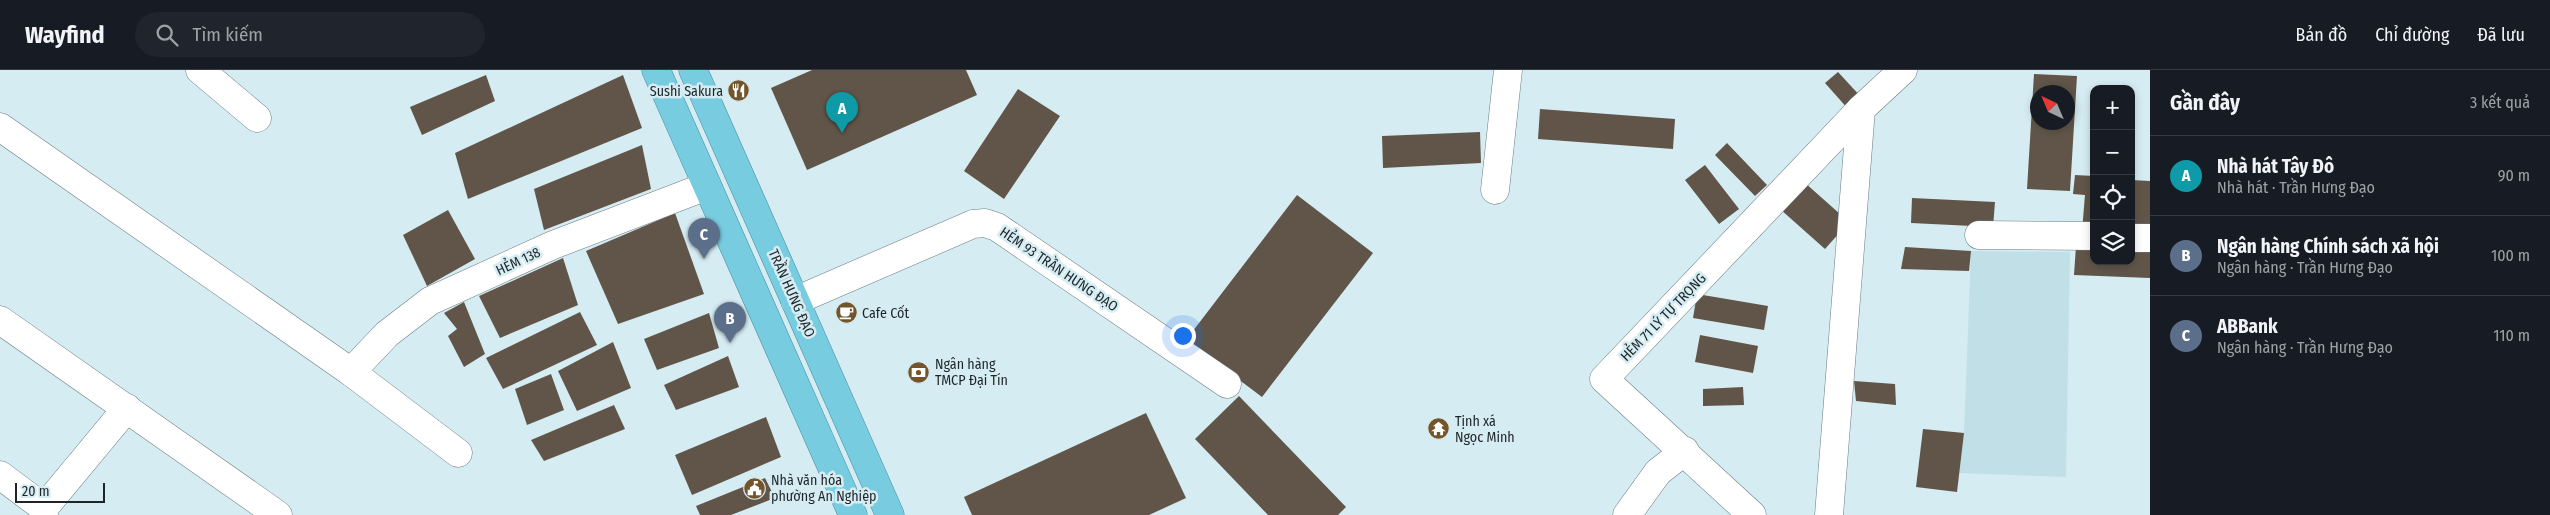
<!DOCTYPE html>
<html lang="vi">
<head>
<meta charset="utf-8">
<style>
  body { margin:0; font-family:"Fira Sans Condensed",sans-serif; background:#20242c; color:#f1f3f6 }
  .controls { position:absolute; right:15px; top:15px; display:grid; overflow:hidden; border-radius:10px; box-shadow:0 2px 8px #0003 }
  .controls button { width:45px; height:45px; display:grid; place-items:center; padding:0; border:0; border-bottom:1px solid #363941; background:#171b24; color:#f1f3f6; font:25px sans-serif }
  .compass { position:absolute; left:2030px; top:15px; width:45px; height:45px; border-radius:50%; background:#171b24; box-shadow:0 2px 8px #0003; rotate:316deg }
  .scale { position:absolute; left:15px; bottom:12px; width:90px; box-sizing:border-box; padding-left:5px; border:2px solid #1d2528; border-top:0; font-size:14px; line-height:18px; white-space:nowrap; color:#1d2528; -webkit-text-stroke:4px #d6ecf3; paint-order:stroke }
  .you { position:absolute; left:1182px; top:265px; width:18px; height:18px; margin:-12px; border:4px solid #fff; border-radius:50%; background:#1a73e8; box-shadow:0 0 0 8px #1a73e833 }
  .badge { display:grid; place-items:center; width:32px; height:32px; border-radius:50%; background:#ea580c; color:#fff; font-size:16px; font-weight:700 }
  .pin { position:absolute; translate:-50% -41px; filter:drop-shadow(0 1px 2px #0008) }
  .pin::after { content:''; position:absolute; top:26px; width:18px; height:15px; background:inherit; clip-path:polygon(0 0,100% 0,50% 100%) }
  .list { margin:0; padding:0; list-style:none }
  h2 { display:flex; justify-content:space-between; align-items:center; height:65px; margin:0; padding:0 20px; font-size:21px }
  h2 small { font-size:16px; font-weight:400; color:#9ea1a6 }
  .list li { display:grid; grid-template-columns:32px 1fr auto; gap:15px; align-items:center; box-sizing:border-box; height:80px; padding:0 20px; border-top:1px solid #363941 }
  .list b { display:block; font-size:19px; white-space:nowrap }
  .list p { margin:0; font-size:16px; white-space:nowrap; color:#9ea1a6 }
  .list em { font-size:16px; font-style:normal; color:#9ea1a6 }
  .icon { flex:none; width:28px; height:28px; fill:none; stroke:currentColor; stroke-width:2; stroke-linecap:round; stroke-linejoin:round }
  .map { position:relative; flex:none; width:2150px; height:445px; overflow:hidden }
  header { display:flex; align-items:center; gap:30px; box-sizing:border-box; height:70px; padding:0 25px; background:#171b24; border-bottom:1px solid #363941 }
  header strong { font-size:24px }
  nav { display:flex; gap:28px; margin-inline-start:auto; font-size:18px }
  .search { width:350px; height:45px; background:#20242c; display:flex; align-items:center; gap:12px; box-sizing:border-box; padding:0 18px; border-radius:28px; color:#9ea1a6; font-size:19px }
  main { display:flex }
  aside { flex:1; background:#171b24 }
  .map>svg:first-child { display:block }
  .built { fill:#c1dfe7 }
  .building { fill:#605548; fill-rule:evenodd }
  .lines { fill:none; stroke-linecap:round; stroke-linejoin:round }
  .minor-casing { stroke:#697d82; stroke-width:29 }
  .trunk-casing { stroke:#43899b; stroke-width:29 }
  .minor { stroke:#fff; stroke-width:28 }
  .trunk { stroke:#78cce0; stroke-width:28 }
  .labels { text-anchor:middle; stroke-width:5; stroke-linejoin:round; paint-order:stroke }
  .poi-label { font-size:14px; fill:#1d2528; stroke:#d6ecf3; text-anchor:start }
  .street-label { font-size:14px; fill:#1d2528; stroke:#d6ecf3 }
</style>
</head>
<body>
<header>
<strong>Wayfind</strong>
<div class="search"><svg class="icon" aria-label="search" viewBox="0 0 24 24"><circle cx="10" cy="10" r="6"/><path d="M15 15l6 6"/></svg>Tìm kiếm</div>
<nav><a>Bản đồ</a><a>Chỉ đường</a><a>Đã lưu</a></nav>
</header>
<main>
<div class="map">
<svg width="2150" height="445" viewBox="0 0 2150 445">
  <rect width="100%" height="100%" fill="#d6ecf3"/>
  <polygon class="built" points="1971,181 2070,182 2066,407 1959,403 1964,363"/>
  <g class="building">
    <polygon points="812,0 966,0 977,25 807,100 771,18"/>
    <polygon points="1838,2 1862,28 1849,40 1825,13"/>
    <path d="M2034,4L2077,6L2070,121L2027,119ZM2038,22H2068V52H2038Z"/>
    <polygon points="486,5 495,31 422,65 410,37"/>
    <polygon points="623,5 642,58 468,129 455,83"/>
    <polygon points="1018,19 1060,46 1004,129 964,101"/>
    <polygon points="1540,39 1675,49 1673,79 1538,69"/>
    <polygon points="1480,62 1481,93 1383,98 1382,66"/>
    <polygon points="1727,73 1767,115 1755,126 1715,85"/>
    <polygon points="642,75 651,119 544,160 534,119"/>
    <polygon points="1705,95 1739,139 1719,154 1685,110"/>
    <polygon points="2075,105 2094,106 2094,162 2082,161 2085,125 2073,124"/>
    <polygon points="2131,110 2150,111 2150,165 2131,164"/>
    <polygon points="1804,112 1849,152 1825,179 1780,139"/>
    <polygon points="1297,125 1373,183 1262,327 1186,270"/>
    <polygon points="1912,128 1995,132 1993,157 1911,153"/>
    <polygon points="448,140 475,189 427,216 403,165"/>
    <polygon points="675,143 704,224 618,254 586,181"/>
    <polygon points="2076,176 2094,177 2094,191 2131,191 2131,179 2150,180 2150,208 2074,205"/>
    <polygon points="1905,177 1971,181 1969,201 1901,199"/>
    <polygon points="563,188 578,235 500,268 479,226"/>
    <polygon points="1697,224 1768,236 1764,260 1693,248"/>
    <polygon points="464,232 485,284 464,297 448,266 457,259 444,243"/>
    <polygon points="580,242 597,275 503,319 486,288"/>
    <polygon points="709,243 719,278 657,300 644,269"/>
    <polygon points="1700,265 1758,276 1753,303 1695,292"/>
    <polygon points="613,272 631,318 577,341 558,301"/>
    <polygon points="728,286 739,317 676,340 664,315"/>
    <polygon points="551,304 564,340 527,355 515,319"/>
    <polygon points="1854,311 1895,314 1896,335 1856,331"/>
    <polygon points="1743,317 1744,335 1703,336 1703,319"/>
    <polygon points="1239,326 1346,437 1338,445 1268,445 1195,369"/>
    <polygon points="614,335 625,359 544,391 531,370"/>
    <polygon points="1146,343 1186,428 1149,445 972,445 964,427"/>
    <polygon points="766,347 781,387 692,425 675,385"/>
    <polygon points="1923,359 1964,363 1957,422 1916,417"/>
    <polygon points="765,408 775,428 731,445 700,445 696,436"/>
  </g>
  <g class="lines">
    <defs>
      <g id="minor">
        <polyline points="200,0 257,48"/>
        <polyline points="0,57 351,302 458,383"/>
        <polyline points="1495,120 1508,0"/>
        <polyline points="1979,165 2094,166"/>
        <polyline points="2131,168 2150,168"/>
        <polyline points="795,231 973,154 985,153 997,157 1227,314"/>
        <polyline points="0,250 278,445"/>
        <polyline points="351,302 387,264 430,231 553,175 707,116"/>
        <polyline points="0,405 44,438"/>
        <polyline points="44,445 44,438 127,338"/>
        <polyline points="1627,445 1658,402 1685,381"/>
        <polyline points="1752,445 1604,309 1861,39"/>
        <polyline points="1829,445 1861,39 1903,0"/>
      </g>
      <g id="trunk">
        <polyline points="656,0 853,445"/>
        <polyline points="693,0 890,445"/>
      </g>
    </defs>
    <use href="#minor" class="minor-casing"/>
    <use href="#trunk" class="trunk-casing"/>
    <use href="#minor" class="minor"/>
    <use href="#trunk" class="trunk"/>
  </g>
  <defs>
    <symbol id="restaurant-disc" viewBox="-11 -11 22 22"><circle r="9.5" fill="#74552a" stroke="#d6ecf3"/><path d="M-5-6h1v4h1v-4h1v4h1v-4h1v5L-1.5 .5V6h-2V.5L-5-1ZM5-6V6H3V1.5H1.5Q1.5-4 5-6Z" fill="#fff"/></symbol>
    <symbol id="cafe-disc" viewBox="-11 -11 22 22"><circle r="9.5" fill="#74552a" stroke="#d6ecf3"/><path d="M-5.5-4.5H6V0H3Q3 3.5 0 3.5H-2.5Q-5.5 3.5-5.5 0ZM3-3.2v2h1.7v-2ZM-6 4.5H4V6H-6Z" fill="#fff"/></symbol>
    <symbol id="bank-disc" viewBox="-11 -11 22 22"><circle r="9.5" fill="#74552a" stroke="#d6ecf3"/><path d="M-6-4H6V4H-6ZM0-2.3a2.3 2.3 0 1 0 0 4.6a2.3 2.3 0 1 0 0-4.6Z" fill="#fff"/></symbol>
    <symbol id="temple-disc" viewBox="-11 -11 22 22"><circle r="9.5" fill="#74552a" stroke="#d6ecf3"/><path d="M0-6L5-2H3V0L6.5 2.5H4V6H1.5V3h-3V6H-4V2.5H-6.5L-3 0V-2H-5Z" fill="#fff"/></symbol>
    <symbol id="civic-disc" viewBox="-11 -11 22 22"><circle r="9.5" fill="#74552a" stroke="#d6ecf3"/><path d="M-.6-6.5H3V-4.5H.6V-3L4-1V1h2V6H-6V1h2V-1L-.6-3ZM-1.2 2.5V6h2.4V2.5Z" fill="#fff"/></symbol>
  </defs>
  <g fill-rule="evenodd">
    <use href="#restaurant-disc" x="726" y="8" width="25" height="25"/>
    <use href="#cafe-disc" x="834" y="230" width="25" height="25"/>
    <use href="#bank-disc" x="906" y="290" width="25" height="25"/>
    <use href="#temple-disc" x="1426" y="346" width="25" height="25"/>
    <use href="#civic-disc" x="742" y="406" width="25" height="25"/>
  </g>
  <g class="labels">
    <g class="poi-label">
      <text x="723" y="26" text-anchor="end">Sushi Sakura</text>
      <text x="862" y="248">Cafe Cốt</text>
      <text x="935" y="299">Ngân hàng<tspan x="935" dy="16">TMCP Đại Tín</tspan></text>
      <text x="1455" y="356">Tịnh xá<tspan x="1455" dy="16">Ngọc Minh</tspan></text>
      <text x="771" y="415">Nhà văn hóa<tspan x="771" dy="16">phường An Nghiệp</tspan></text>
    </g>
    <g class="street-label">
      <text transform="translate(518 191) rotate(-25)" y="5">HẺM 138</text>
      <text transform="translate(1059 199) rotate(34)" y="5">HẺM 93 TRẦN HƯNG ĐẠO</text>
      <text transform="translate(792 223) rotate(66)" y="5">TRẦN HƯNG ĐẠO</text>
      <text transform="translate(1663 247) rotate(-46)" y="5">HẺM 71 LÝ TỰ TRỌNG</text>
    </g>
  </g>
</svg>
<div class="controls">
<button>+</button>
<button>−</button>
<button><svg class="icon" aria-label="locate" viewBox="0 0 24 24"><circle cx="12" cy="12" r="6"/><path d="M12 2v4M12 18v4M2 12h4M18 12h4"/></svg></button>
<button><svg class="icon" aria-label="layers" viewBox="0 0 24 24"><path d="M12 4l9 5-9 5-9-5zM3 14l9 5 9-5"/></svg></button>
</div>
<svg class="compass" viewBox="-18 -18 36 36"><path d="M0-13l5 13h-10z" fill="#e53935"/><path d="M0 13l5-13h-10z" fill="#9ea1a6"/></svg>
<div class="scale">20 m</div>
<div class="you"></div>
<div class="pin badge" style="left:842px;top:63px;background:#0f9aa8">A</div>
<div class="pin badge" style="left:730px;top:273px;background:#5c6f8a">B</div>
<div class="pin badge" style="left:704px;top:189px;background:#5c6f8a">C</div>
</div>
<aside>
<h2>Gần đây<small>3 kết quả</small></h2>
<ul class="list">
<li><span class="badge" style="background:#0f9aa8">A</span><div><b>Nhà hát Tây Đô</b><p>Nhà hát · Trần Hưng Đạo</p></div><em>90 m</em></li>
<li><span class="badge" style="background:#5c6f8a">B</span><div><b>Ngân hàng Chính sách xã hội</b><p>Ngân hàng · Trần Hưng Đạo</p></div><em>100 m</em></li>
<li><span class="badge" style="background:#5c6f8a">C</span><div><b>ABBank</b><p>Ngân hàng · Trần Hưng Đạo</p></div><em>110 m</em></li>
</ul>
</aside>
</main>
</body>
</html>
